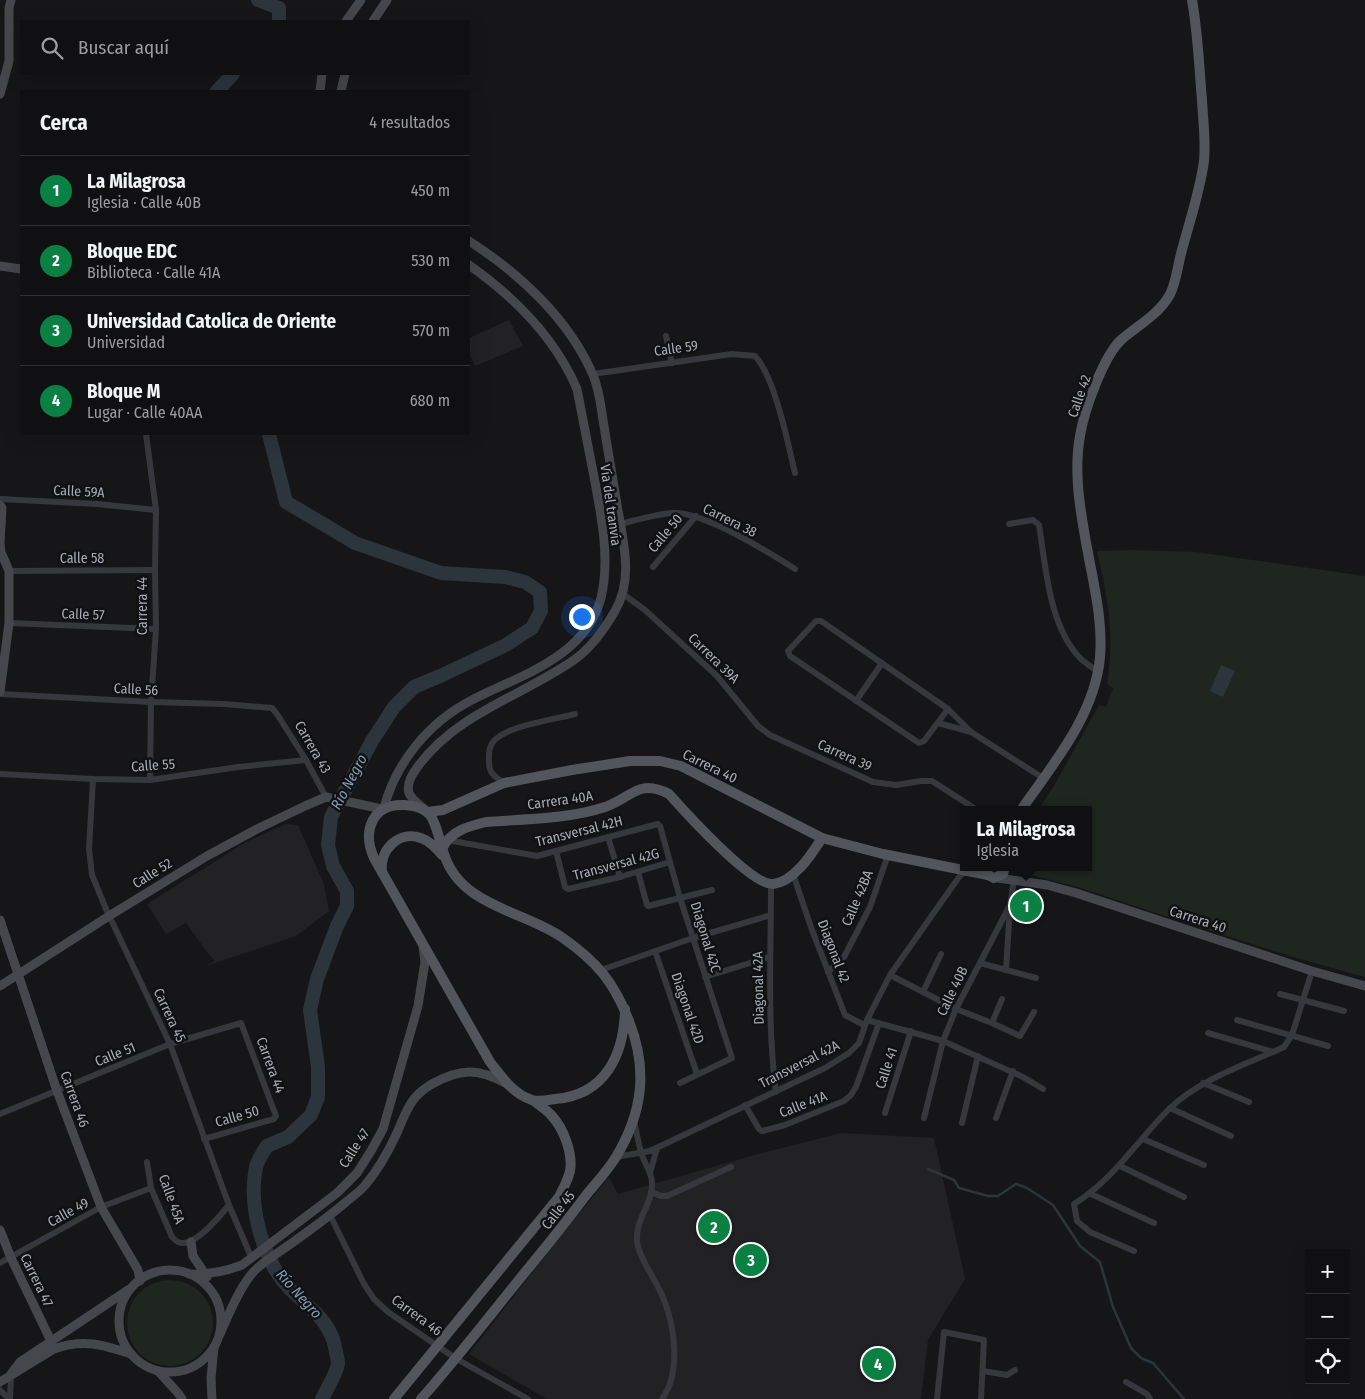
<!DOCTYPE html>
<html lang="es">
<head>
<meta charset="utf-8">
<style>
  body { margin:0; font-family:"Fira Sans Condensed",sans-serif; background:#19191b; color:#f1f3f6 }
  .controls { position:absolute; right:15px; bottom:15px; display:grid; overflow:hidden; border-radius:0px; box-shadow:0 5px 20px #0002 }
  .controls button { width:45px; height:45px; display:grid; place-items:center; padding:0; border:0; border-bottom:1px solid #303032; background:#101012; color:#f1f3f6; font:25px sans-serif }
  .you { position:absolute; left:581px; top:616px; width:18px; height:18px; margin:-12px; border:4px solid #fff; border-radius:50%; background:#1a73e8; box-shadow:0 0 0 8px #1a73e833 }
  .badge { display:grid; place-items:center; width:32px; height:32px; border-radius:50%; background:#0b8043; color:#fff; font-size:16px; font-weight:700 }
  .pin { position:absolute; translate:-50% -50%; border:2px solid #fff; box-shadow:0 1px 5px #0006 }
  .popup { position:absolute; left:960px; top:806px; width:132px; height:65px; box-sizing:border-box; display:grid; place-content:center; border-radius:0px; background:#101012; filter:drop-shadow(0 1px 4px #0005); font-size:16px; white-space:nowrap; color:#9c9d9f }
  .popup b { font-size:19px; color:#f1f3f6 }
  .popup::after { content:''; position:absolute; left:50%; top:100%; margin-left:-10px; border:10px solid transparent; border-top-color:#101012 }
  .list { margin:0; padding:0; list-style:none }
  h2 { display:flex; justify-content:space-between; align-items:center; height:65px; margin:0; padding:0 20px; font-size:21px }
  h2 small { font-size:16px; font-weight:400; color:#9c9d9f }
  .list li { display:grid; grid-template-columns:32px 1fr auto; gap:15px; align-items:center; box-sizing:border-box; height:70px; padding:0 20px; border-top:1px solid #303032 }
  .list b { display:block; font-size:19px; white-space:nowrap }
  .list p { margin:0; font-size:16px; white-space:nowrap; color:#9c9d9f }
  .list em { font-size:16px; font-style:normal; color:#9c9d9f }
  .icon { flex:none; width:28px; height:28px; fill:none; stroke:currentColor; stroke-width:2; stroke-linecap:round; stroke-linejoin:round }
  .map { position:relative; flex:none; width:1365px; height:1399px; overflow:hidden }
  .search { position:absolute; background:#101012; box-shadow:0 5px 20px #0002; left:20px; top:20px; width:450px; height:55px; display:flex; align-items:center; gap:12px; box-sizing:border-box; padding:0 18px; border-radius:0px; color:#9c9d9f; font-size:19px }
  .panel { position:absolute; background:#101012; box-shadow:0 5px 20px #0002; left:20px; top:90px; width:450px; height:345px; border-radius:0px }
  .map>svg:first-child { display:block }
  .built { fill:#222225 }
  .green { fill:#1e261f }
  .water { fill:#2c353c }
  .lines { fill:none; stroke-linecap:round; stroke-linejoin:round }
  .stream { stroke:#2c353c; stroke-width:2.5 }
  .river { stroke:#2c353c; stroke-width:14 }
  .street { stroke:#37383d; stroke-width:6 }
  .secondary { stroke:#45474d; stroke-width:9 }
  .primary { stroke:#53555c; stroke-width:10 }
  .labels { text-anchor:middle; stroke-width:5; stroke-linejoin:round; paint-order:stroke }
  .street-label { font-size:14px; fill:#a8adb8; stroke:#111113 }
  .water-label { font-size:15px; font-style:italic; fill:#7f9bb3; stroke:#111113 }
</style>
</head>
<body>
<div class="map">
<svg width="1365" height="1399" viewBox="0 0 1365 1399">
  <rect width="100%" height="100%" fill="#161618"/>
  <g class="built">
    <polygon points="509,320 523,346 475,366 469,353 469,338"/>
    <polygon points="286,824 298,825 324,884 329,911 296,936 203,967 215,961 207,952 186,923 166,934 147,904 246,842"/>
    <polygon points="841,1133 934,1138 965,1279 928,1340 921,1399 547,1399 469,1354 556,1242 609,1177 618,1194 762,1153"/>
  </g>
  <g class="green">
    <path d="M1132,550L1196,552L1365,576V977C1268,951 1173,919 1078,887C1064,883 1024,875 1016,867H1088V810H1038L1055,784L1099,705L1106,707L1113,688L1107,684C1115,636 1108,597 1097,551Z"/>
    <circle cx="170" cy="1323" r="43"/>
  </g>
  <polygon class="water" points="1221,665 1235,671 1223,697 1210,691"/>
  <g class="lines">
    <polyline class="stream" points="928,1169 954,1180 959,1188 988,1196 998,1196 1016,1184 1027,1188 1053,1205 1080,1246 1100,1262 1113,1307 1131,1348 1141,1358 1153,1363 1184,1399"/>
    <g class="river">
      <polyline points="258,0 279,8 279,21"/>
      <polyline points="217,91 233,74"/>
      <path d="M269,434L286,502L355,543L441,573L505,577L525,582L540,592L541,611L532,628L506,645L440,676L414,687L394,707L372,741L331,817L328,845L333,866L347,891V906L337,926L317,979L310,1010L318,1067V1097L311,1115L288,1137L267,1146C263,1152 258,1160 256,1167C249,1200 259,1242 276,1271C295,1303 330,1311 336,1352C337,1356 338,1361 338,1364C336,1375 327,1388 322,1399"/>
    </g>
    <g class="street">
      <polyline points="666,336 672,363"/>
      <path d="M593,374L732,354L755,356C775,377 788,444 795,473"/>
      <polyline points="146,434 156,510 155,570 156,629 151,702 150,780"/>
      <polyline points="0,499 97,504 156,510"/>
      <path d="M620,524C637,520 656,514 673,513C703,511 768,552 795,569"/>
      <path d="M1009,524L1033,520L1039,525C1046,568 1049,628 1082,660C1087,664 1093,668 1098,672"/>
      <polyline points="653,567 696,516"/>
      <polyline points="9,571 155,570"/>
      <polyline points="623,594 645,610 717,676 758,726 770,735 873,782 896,785 921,781 932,781 977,810"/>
      <polyline points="9,623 156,629"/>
      <polyline points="0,694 151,702 224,704 272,708 277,714 306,760 326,797"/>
      <polyline points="856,701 882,663"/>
      <polyline points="948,709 924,741 919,743 790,656 788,651 816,621 821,621 948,709 971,732 1043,778"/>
      <polyline points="938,723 971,732"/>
      <polyline points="0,774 93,779 150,780 238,767 306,760"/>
      <polyline points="93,779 89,849 92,875 106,909 170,1044 229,1205 252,1259"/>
      <path d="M504,783C491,774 488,772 489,755C489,747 493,740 500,736C515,725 556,719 575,714"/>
      <polyline points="608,837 620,877"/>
      <polyline points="447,840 537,856 658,824 660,826 680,898 732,1058 680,1083"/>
      <polyline points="556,851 565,887 568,889 620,877 670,862"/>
      <polyline points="638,872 647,905 648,906 712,890"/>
      <polyline points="793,874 812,930 845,1015 864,1025"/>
      <path d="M771,885C771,954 767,1023 776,1092"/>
      <polyline points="655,951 697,1074"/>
      <polyline points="980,963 1036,978"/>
      <polyline points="601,970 693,938 771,915"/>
      <polyline points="1006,970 1010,906"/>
      <polyline points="828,972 844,957 870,907 888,855"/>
      <polyline points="890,975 956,1009 992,1023 1020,1036 1034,1012"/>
      <polyline points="705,977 769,957"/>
      <polyline points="923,992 941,954"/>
      <polyline points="1280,994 1344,1011"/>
      <polyline points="867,1020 943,1041 1023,1077 1043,1089"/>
      <polyline points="1237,1020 1328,1046"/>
      <polyline points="992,1023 1002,999"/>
      <polyline points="1208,1033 1273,1052"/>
      <polyline points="1203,1083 1249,1102"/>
      <polyline points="745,1105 759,1129 762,1131 785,1125 844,1101 851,1095 856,1087 879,1023"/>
      <polyline points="1170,1108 1231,1136"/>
      <polyline points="885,1113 911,1031"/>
      <polyline points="0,1114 170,1044 241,1023 276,1116 274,1119 204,1139"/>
      <polyline points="924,1118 943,1041 956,1009 1010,905 1014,880"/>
      <polyline points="996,1118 1013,1071"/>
      <path d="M634,1121C637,1132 638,1144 642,1155C645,1164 652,1173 652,1183C653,1203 635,1220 637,1241C640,1262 657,1280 664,1300C675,1328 681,1373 662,1399"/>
      <polyline points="962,1123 978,1056"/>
      <polyline points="1143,1139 1204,1165"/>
      <polyline points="616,1157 650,1151 825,1068 849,1053 859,1043 867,1020 890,975 959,877 966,871"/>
      <path d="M147,1162L151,1188L172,1237C175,1240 177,1243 182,1243C197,1244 220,1216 229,1205"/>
      <polyline points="1120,1166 1184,1197"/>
      <polyline points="650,1173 657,1148"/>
      <polyline points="651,1192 661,1196 667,1196 731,1167"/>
      <polyline points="1091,1194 1154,1223"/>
      <polyline points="330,1215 364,1284 374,1299 388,1312 455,1358 528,1399"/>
      <path d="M1134,1251L1090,1232L1077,1221L1074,1204C1113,1180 1137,1141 1169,1109C1200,1079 1245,1065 1284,1047L1292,1035L1312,971"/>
      <polyline points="0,1263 101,1207 151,1188"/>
      <polyline points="983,1371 1007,1375 1015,1370"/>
      <polyline points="1126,1382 1147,1394 1150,1399"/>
      <polyline points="0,1390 9,1399"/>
      <polyline points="10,1399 11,1374"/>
      <polyline points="937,1399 944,1332 984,1340 981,1399"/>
    </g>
    <g class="secondary">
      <polyline points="346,21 361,0"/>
      <polyline points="373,21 387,0"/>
      <polyline points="320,91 322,74"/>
      <polyline points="341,91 345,74"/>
      <polyline points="0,94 9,61 9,8 11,0"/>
      <polyline points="0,266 21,269"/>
      <polyline points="0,505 2,508 0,543 1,552 9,571 9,623 0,692"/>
      <path d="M384,808C396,762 429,722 472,700C520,675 585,658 601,598C610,561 602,519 595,482C589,451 583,420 577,389C555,338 513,296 469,265"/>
      <path d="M424,809C419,804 412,800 409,793C406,783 413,773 419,765C458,713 522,696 574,660C591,648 604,630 615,611C634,579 623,540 617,505C613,479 608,452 604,426C601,409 600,391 593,375C569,319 519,273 469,241"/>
      <polyline points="998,878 1047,885 1076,893 1312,971 1365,986"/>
      <polyline points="0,920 57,1091 101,1207 138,1270 140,1281"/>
      <polyline points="0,986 109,916 207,856 257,829 305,806 326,797 382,809"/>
      <polyline points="0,1230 11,1258 51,1341"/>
      <polyline points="191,1242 193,1256 207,1277"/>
      <circle cx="170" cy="1321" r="51"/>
      <path d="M189,1274C209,1275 224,1272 242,1265L337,1193L357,1173L371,1151L383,1129L418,1006L425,962L423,946"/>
      <path d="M220,1334C229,1314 237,1293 250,1276C257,1266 269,1259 279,1252C302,1236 325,1220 346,1202C353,1196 361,1191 366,1184C378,1170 388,1152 396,1135C406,1113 409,1097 432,1084C461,1068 479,1068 507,1084"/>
      <polyline points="158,1371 178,1393 182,1399"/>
      <polyline points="11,1374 20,1362 128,1290"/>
      <path d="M0,1382L54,1349C83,1338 104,1345 131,1354"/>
      <polyline points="212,1399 211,1378 214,1347"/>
    </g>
    <g class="primary">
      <path d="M1021,810C1053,764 1095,715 1100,657C1103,622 1094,586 1088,553C1081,515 1073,474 1080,436C1084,411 1103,357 1121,340C1137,326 1158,315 1169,296C1176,285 1178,263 1182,250C1190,220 1200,191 1204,161C1206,141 1203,120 1202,100C1199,66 1198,33 1192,0"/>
      <polyline points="428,812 443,810 504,783 572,770 630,761 660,761 681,766 822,838 883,854 988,875"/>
      <path d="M442,849C450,831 469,826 486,822C525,819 569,819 605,807C632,798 638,778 669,794C685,812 752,886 773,884C794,882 811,855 822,838"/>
      <polyline points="985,869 988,875 994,878 1003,874 1005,867"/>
      <path d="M382,872C379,850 399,830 421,838C430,841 436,848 442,855"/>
      <path d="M394,1399L559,1197C563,1189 568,1180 570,1171C573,1154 564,1129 552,1116C547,1110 540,1106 534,1101"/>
      <path d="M421,1399C459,1356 494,1310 531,1265C550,1242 569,1218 587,1194C597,1182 608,1170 616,1157C643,1112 648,1069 629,1021C614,982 597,962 563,938C523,910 461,907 444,854C440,843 436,821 429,814C423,807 413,806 405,805C372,803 362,831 374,858L490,1062C502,1077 513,1094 532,1100C539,1102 548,1100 555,1099C606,1095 624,1054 625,1009"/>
    </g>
  </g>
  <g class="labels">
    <g class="street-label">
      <text transform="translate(676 348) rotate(-8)" y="5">Calle 59</text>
      <text transform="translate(1079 396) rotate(-71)" y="5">Calle 42</text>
      <text transform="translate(79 491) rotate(3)" y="5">Calle 59A</text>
      <text transform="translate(611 505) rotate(82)" y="5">Vía del tranvía</text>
      <text transform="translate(730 520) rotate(26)" y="5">Carrera 38</text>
      <text transform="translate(665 533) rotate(-50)" y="5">Calle 50</text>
      <text x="82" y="563">Calle 58</text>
      <text transform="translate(142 606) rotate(-90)" y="5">Carrera 44</text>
      <text transform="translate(83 614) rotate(2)" y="5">Calle 57</text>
      <text transform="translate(714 658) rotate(44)" y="5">Carrera 39A</text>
      <text transform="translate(136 689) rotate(3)" y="5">Calle 56</text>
      <text transform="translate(313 747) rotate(60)" y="5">Carrera 43</text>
      <text transform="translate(845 755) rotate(24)" y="5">Carrera 39</text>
      <text transform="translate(153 765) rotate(-4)" y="5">Calle 55</text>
      <text transform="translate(710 766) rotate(26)" y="5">Carrera 40</text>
      <text transform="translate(560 800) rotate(-8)" y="5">Carrera 40A</text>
      <text transform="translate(579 831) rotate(-14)" y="5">Transversal 42H</text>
      <text transform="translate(616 864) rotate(-15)" y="5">Transversal 42G</text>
      <text transform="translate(152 873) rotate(-32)" y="5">Calle 52</text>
      <text transform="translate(857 898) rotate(-67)" y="5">Calle 42BA</text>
      <text transform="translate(1198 919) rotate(18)" y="5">Carrera 40</text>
      <text transform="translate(706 937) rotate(73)" y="5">Diagonal 42C</text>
      <text transform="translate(834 951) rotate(69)" y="5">Diagonal 42</text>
      <text transform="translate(758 988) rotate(-91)" y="5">Diagonal 42A</text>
      <text transform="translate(952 991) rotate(-64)" y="5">Calle 40B</text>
      <text transform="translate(688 1008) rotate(71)" y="5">Diagonal 42D</text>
      <text transform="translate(170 1015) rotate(65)" y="5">Carrera 45</text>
      <text transform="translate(115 1054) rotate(-22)" y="5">Calle 51</text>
      <text transform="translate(799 1064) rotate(-27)" y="5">Transversal 42A</text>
      <text transform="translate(271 1065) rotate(70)" y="5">Carrera 44</text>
      <text transform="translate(886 1068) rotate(-72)" y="5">Calle 41</text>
      <text transform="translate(75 1099) rotate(70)" y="5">Carrera 46</text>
      <text transform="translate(803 1104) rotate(-21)" y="5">Calle 41A</text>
      <text transform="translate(237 1116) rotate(-16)" y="5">Calle 50</text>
      <text transform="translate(354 1148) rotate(-57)" y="5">Calle 47</text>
      <text transform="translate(172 1199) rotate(70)" y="5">Calle 45A</text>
      <text transform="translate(558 1210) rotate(-52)" y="5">Calle 45</text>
      <text transform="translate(68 1212) rotate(-29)" y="5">Calle 49</text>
      <text transform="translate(37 1280) rotate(64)" y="5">Carrera 47</text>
      <text transform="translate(417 1315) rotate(36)" y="5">Carrera 46</text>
    </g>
    <g class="water-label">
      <text transform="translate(349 782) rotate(-62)" y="5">Río Negro</text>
      <text transform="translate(299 1294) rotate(48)" y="5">Río Negro</text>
    </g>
  </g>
</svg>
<div class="controls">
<button>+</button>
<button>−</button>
<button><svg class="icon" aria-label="locate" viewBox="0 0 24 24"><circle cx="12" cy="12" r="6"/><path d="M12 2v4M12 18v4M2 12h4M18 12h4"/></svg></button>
</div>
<div class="you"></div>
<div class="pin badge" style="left:1026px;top:906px">1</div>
<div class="popup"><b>La Milagrosa</b>Iglesia</div>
<div class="pin badge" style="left:714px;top:1227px">2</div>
<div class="pin badge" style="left:751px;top:1260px">3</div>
<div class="pin badge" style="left:878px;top:1364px">4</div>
<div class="search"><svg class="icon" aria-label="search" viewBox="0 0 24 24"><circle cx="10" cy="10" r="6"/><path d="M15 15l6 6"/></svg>Buscar aquí</div>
<section class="panel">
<h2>Cerca<small>4 resultados</small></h2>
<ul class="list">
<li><span class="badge">1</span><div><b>La Milagrosa</b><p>Iglesia · Calle 40B</p></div><em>450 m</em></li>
<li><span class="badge">2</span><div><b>Bloque EDC</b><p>Biblioteca · Calle 41A</p></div><em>530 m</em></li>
<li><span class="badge">3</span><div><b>Universidad Catolica de Oriente</b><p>Universidad</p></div><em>570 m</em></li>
<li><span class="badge">4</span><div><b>Bloque M</b><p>Lugar · Calle 40AA</p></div><em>680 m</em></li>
</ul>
</section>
</div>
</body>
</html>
